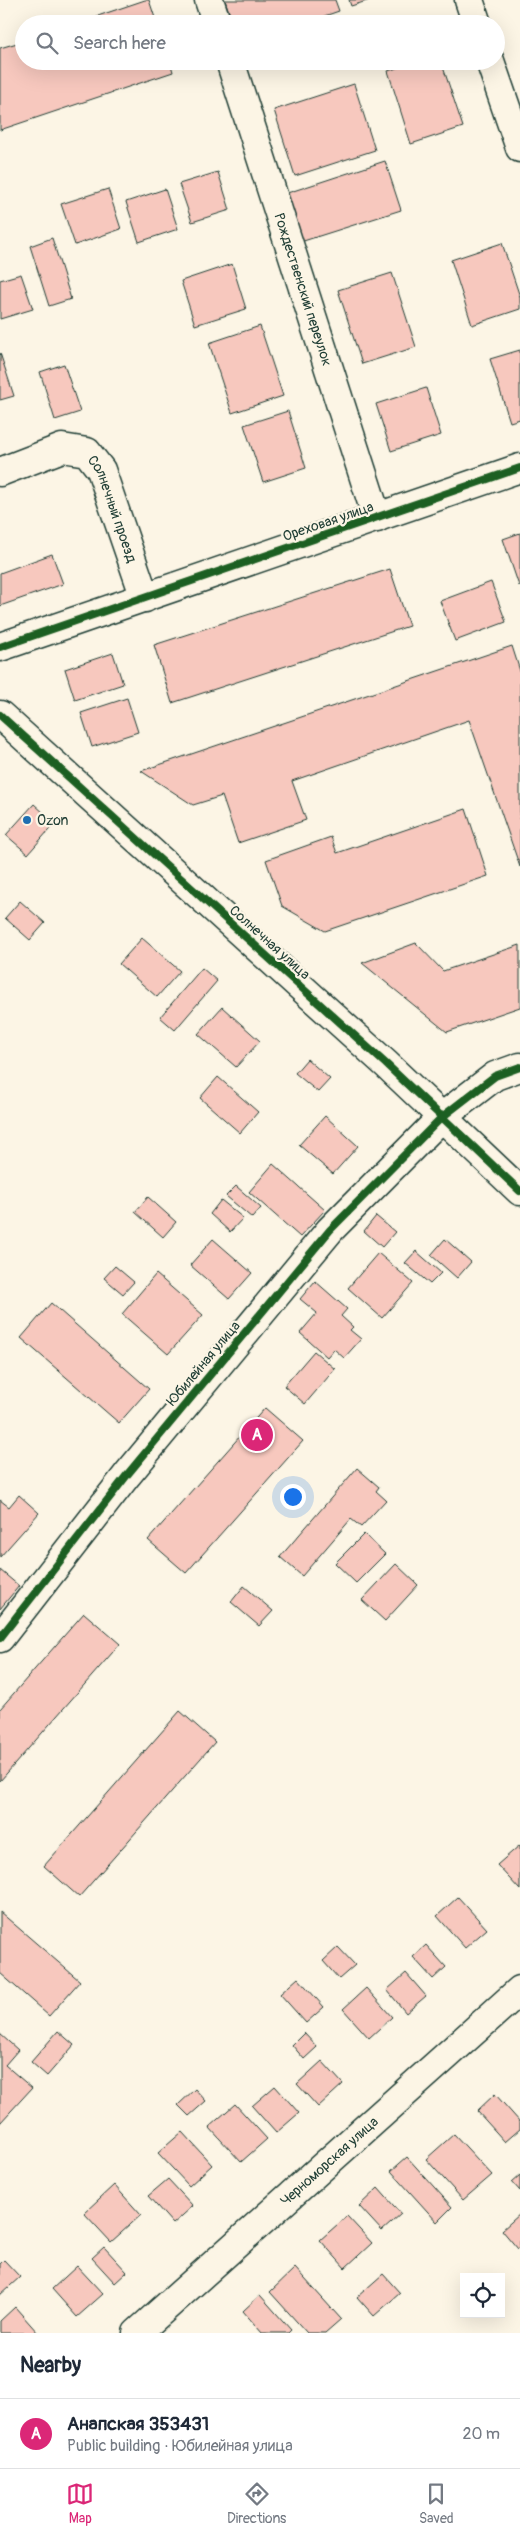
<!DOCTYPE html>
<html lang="en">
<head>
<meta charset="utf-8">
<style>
  body { margin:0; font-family:Pangolin,sans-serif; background:#f6f6f7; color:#1f2937 }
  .controls { position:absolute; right:15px; bottom:15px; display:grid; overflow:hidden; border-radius:0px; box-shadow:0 5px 20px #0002 }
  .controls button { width:45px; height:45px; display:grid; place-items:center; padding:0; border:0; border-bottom:1px solid #e0e1e3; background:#fff; color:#1f2937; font:25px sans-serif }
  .you { position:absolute; left:292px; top:1496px; width:18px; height:18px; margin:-12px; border:4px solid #fff; border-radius:50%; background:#1a73e8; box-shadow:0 0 0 8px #1a73e833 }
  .badge { display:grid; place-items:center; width:32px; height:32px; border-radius:50%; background:#db2777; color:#fff; font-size:16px; font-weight:700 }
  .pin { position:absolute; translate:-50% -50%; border:2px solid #fff; box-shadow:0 1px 5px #0006 }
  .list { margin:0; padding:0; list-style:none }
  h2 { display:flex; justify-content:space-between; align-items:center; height:65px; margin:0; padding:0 20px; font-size:21px }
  h2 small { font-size:16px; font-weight:400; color:#747a83 }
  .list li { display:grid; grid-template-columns:32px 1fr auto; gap:15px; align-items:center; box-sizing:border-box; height:70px; padding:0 20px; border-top:1px solid #e0e1e3 }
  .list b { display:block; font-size:19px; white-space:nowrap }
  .list p { margin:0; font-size:16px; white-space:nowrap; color:#747a83 }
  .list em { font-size:16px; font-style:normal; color:#747a83 }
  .icon { flex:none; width:28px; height:28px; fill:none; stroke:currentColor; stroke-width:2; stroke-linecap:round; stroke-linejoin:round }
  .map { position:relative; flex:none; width:520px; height:2333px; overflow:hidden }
  .search { position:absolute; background:#fff; box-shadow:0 5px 20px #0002; left:15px; right:15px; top:15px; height:55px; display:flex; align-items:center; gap:12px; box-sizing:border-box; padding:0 18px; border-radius:28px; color:#747a83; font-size:19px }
  .sheet { height:135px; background:#fff }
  nav { display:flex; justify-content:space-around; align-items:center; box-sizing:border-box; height:70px; border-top:1px solid #e0e1e3; background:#fff; font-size:14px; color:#747a83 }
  nav a { display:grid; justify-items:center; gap:2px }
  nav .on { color:#db2777 }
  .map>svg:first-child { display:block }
  .building { fill:#f7c8be; stroke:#1f3d34 }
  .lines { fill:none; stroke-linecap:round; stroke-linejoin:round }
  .minor-casing { stroke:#1f3d34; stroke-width:31 }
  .minor { stroke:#fcf5e5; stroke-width:28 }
  .cycleway-casing { stroke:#fcf5e5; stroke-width:11 }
  .cycleway { stroke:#1b5e20; stroke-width:8 }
  .poi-dot { fill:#1f6fb2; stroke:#fcf5e5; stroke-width:2 }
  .labels { text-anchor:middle; stroke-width:4.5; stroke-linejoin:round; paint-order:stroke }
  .street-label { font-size:14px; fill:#1f3d34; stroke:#fcf5e5 }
  .poi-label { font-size:14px; fill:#1f3d34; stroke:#fcf5e5; text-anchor:start }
</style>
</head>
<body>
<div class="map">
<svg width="520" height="2333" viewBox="0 0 520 2333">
  <rect width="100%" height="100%" fill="#fcf5e5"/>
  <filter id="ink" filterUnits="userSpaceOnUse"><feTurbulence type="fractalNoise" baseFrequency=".02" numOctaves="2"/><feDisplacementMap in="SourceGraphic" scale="10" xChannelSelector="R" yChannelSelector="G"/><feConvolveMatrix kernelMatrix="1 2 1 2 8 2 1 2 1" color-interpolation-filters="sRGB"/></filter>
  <g filter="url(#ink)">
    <g class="building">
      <polygon points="145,0 149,0 157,24 74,24"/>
      <polygon points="225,0 335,0 339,11 302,24 233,24"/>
      <polygon points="349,0 370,0 351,6"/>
      <polygon points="24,41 24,61 170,61 173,72 0,130 0,48"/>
      <polygon points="417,61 441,61 463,127 411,144 388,71"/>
      <polygon points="354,84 375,150 295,176 274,110"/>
      <polygon points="385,161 401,210 294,244 278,196"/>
      <polygon points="218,172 230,210 192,222 179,184"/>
      <polygon points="108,189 121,229 75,245 61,204"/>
      <polygon points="165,189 178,229 139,242 126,202"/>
      <polygon points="52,238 71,299 49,306 30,246"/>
      <polygon points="502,243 520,297 520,309 472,325 451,260"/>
      <polygon points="232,264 246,309 195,325 181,281"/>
      <polygon points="392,273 416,347 362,364 338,290"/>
      <polygon points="21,274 33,309 0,319 0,280"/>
      <polygon points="260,326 283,396 232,413 209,343"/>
      <polygon points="520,350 520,419 510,422 490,359"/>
      <polygon points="0,353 14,396 0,400"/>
      <polygon points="64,364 80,412 55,420 40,372"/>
      <polygon points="426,388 441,435 391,451 376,404"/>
      <polygon points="288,411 306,468 263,482 244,425"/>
      <polygon points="520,533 520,585 519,586 503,539"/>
      <polygon points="52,554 63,584 0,606 0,573"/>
      <polygon points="390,569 409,626 172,703 154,645"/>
      <polygon points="491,582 506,622 455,641 440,601"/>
      <polygon points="512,646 520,671 520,867 469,720 292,781 306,820 238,843 222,796 193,805 141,771"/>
      <polygon points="113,653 123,684 75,700 65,669"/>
      <polygon points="127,698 138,732 92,747 81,713"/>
      <polygon points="34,804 55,823 28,854 6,835"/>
      <polygon points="466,809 488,876 325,931 282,906 266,860 331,837 337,853"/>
      <polygon points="20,901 45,923 30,940 5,918"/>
      <polygon points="142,938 180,971 157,997 119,964"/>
      <polygon points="416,943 443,971 520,945 520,1007 447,1032 362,963"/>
      <polygon points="202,968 217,981 175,1030 160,1017"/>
      <polygon points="222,1007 260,1041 236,1067 198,1034"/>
      <polygon points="307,1059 330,1079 318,1092 295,1073"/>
      <polygon points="218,1077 258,1112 240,1133 200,1098"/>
      <polygon points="325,1116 358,1146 333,1174 299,1145"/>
      <polygon points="273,1164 325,1210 300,1237 249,1192"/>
      <polygon points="236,1186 261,1208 252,1218 226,1196"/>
      <polygon points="148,1197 176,1222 163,1237 135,1212"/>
      <polygon points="221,1200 243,1218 230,1232 210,1214"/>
      <polygon points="376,1216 395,1232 382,1247 364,1231"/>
      <polygon points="213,1239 252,1273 229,1299 190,1265"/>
      <polygon points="445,1239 471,1262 457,1278 431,1255"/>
      <polygon points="416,1251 441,1273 430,1284 405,1263"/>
      <polygon points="378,1253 413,1283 382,1318 348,1288"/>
      <polygon points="115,1266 134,1282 123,1294 104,1278"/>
      <polygon points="156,1274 203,1315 168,1354 122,1314"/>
      <polygon points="315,1281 347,1309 341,1316 353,1327 350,1330 361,1339 344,1358 334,1349 327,1357 300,1333 317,1313 300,1299"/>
      <polygon points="51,1303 149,1389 119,1423 21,1338"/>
      <polygon points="314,1351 335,1369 305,1404 284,1386"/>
      <polygon points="265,1408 303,1441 186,1573 148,1540"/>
      <polygon points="357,1468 379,1487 376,1491 386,1500 361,1527 351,1519 302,1576 280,1557"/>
      <polygon points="19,1495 39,1513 0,1557 0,1500 9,1507"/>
      <polygon points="364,1534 385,1554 356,1583 335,1563"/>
      <polygon points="396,1564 418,1585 385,1621 362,1600"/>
      <polygon points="0,1570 19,1586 0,1609"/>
      <polygon points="244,1586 273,1611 259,1626 231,1602"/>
      <polygon points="84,1613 120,1644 0,1781 0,1709"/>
      <polygon points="180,1711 215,1742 79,1897 44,1866"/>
      <polygon points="520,1845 520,1890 497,1865"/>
      <polygon points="458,1897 487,1929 465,1948 437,1916"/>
      <polygon points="0,1912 80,1981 49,2016 0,1973"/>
      <polygon points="426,1945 446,1967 433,1979 413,1957"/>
      <polygon points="338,1947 355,1965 339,1979 323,1961"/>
      <polygon points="406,1973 426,1996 406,2013 387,1990"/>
      <polygon points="298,1978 324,2007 306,2023 280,1994"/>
      <polygon points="366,1988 392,2017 369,2038 343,2009"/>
      <polygon points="58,2031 74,2045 47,2076 31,2062"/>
      <polygon points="304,2033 317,2047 304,2059 292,2045"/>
      <polygon points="0,2034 18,2050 5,2065 32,2088 0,2123"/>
      <polygon points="322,2061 343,2084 318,2107 297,2084"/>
      <polygon points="275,2086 299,2113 276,2133 252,2106"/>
      <polygon points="195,2089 206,2101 189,2116 178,2105"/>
      <polygon points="495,2094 520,2122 520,2129 505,2142 477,2111"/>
      <polygon points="235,2104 267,2139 241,2162 209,2127"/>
      <polygon points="182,2132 212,2165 189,2186 158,2153"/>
      <polygon points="454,2134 492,2175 463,2200 426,2159"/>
      <polygon points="407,2157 452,2207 437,2222 391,2171"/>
      <polygon points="520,2175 520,2191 512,2182"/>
      <polygon points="168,2179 193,2206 173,2224 148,2196"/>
      <polygon points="114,2185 141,2215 111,2242 84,2213"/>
      <polygon points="378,2188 401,2214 382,2231 359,2206"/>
      <polygon points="520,2214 520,2247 518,2249 502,2230"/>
      <polygon points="347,2216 372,2243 345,2268 320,2240"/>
      <polygon points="104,2247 127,2272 115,2283 92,2258"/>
      <polygon points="4,2260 20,2277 0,2295 0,2264"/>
      <polygon points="77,2266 103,2294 77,2317 52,2289"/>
      <polygon points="295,2268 341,2319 325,2333 307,2333 270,2292"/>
      <polygon points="383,2274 400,2293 374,2316 357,2297"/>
      <polygon points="260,2295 291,2330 288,2333 262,2333 243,2311"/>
      <polygon points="15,2307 38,2333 0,2333 0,2321"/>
    </g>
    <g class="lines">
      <defs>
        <g id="minor">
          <polyline points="209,0 217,24"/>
          <polyline points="469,0 477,24"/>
          <path id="s1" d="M230,61L377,518"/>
          <polyline points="490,61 520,148"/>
          <path id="s2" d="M0,472L62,448L87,452L101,470L145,598"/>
          <polyline points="0,647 520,468"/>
          <polyline points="0,715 386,1064 520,1191"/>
          <polyline points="0,1638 127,1475 330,1230 442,1117 495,1076 520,1067"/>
          <path id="s3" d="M137,2333L520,1990"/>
        </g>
      </defs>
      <use href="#minor" class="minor-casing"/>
      <use href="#minor" class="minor"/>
      <defs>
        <g id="cycleway">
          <polyline points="0,647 520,468"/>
          <polyline points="0,715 386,1064 520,1191"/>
          <polyline points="0,1638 127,1475 330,1230 442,1117 495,1076 520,1067"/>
        </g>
      </defs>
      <use href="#cycleway" class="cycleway-casing"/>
      <use href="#cycleway" class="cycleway"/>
    </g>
  </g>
  <circle class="poi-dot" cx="27" cy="820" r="5"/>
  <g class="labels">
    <g class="street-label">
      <text dy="5" stroke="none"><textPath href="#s1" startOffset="240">Рождественский переулок</textPath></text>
      <text dy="5" stroke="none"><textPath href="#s2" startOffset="155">Солнечный проезд</textPath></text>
      <text transform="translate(328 521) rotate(-19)" y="5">Ореховая улица</text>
      <text transform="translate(270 942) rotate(42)" y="5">Солнечная улица</text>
      <text transform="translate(203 1363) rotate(-50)" y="5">Юбилейная улица</text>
      <text dy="5" stroke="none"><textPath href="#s3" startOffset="258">Черноморская улица</textPath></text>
    </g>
    <g class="poi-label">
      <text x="37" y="825">Ozon</text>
    </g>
  </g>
</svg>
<div class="controls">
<button><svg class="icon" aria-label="locate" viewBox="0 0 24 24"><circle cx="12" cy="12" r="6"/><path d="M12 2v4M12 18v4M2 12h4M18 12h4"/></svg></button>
</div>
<div class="you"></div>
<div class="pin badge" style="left:257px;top:1435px">A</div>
<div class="search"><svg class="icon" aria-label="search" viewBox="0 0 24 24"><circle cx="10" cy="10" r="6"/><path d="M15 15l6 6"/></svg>Search here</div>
</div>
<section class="sheet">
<h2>Nearby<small></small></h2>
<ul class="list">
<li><span class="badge">A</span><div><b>Анапская 353431</b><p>Public building · Юбилейная улица</p></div><em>20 m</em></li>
</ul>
</section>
<nav>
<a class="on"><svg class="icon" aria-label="map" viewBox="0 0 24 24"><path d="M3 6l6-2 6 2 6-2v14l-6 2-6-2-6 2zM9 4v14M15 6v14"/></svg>Map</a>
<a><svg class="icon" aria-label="directions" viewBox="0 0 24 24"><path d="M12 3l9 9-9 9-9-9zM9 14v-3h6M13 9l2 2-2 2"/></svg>Directions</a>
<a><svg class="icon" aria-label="saved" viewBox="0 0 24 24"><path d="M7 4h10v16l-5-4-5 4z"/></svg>Saved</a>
</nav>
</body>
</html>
